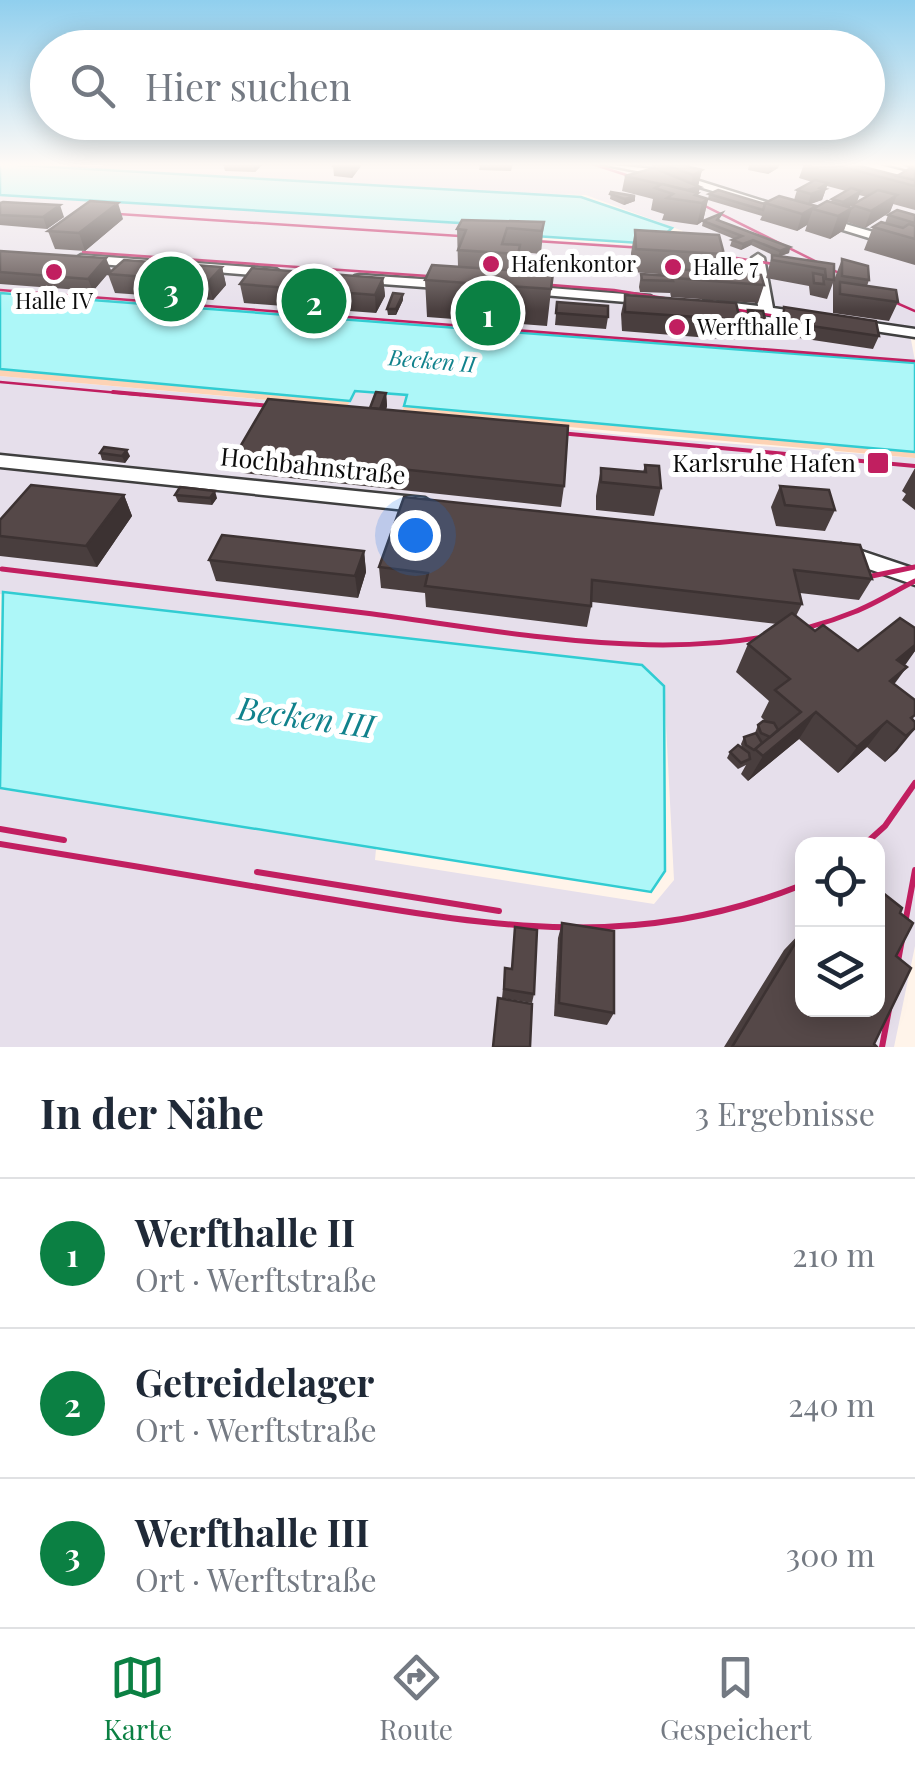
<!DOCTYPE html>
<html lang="de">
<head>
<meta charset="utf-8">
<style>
  body { margin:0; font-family:"Playfair Display",serif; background:#f2f2f3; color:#1f2937 }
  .controls { position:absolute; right:30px; bottom:30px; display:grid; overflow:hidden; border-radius:20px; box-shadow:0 5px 25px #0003 }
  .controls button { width:90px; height:90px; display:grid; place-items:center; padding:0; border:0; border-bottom:2px solid #e0e1e3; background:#fff; color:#1f2937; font:50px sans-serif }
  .you { position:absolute; left:415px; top:535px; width:35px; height:35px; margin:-25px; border:8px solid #fff; border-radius:50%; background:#1a73e8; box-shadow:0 0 0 15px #1a73e833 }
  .badge { display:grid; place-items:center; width:65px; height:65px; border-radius:50%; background:#0b8043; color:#fff; font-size:32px; font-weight:700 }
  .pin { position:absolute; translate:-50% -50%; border:5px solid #fff; box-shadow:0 2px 10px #0006 }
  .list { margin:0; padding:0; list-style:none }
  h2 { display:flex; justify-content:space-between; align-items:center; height:130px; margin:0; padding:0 40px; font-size:42px }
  h2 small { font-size:32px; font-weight:400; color:#747a83 }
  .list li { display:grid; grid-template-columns:65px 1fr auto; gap:30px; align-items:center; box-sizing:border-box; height:150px; padding:0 40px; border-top:2px solid #e0e1e3 }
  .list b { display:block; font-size:38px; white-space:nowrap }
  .list p { margin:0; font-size:32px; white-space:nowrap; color:#747a83 }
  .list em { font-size:32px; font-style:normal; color:#747a83 }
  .icon { flex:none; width:55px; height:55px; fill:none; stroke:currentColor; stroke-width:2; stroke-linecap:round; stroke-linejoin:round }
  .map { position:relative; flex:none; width:915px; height:1047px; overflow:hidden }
  .search { position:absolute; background:#fff; box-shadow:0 5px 25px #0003; left:30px; right:30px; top:30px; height:110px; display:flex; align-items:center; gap:25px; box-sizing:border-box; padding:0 35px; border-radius:55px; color:#747a83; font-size:38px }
  .sheet { height:580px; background:#fff }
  nav { display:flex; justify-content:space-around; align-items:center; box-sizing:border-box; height:140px; border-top:2px solid #e0e1e3; background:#fff; font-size:28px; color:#747a83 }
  nav a { display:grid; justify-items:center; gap:5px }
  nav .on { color:#0b8043 }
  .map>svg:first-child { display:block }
  .industrial { fill:#e6dfeb; fill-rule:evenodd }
  .sand { fill:#fdd3b5 }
  .water { fill:#adf7f8; stroke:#31ccd2; stroke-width:2.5 }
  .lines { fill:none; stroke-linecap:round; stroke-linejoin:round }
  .minor-casing { stroke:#3f3f3f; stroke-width:5 }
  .minor { fill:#fff; fill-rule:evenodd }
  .rail-far3 { stroke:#c11f60; stroke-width:2.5 }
  .rail-far2 { stroke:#c11f60; stroke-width:4 }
  .rail-far1 { stroke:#c11f60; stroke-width:5 }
  .rail { stroke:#c11f60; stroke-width:6 }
  .wall { fill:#493e3e; fill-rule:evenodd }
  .shaded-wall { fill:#3c3232 }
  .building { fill:#554848; stroke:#3c3232; stroke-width:2.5 }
  .poi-dot { fill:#c11f60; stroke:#fff; stroke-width:4 }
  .labels { text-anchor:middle; stroke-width:10; stroke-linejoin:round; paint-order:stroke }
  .far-poi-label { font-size:22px; fill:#0c0c0c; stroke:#fff; text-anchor:start }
  .far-water-label { font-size:22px; font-style:italic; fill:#11828c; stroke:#fff }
  .poi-label { font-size:25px; fill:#0c0c0c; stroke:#fff; text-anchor:end }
  .street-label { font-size:25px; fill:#0c0c0c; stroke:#fff }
  .near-water-label { font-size:32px; font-style:italic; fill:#11828c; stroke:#fff }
</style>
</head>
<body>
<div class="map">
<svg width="915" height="1047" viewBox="0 0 915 1047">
  <rect width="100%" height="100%" fill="#fff4ea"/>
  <g class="industrial">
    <polygon points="23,164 915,164 915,329 909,329 915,361 0,293 0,195 493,225 490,237 666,247 683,231 586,195 456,192"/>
    <path d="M0,376L346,407L354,391L408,395L402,411L621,435L915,458V946L894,1047H0V789L376,849L375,860L654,904L674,880L664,686L0,594ZM802,844H878V1009H802Z"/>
  </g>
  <g class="sand">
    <polygon points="0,369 350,401 347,407 0,376"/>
    <polygon points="404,406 915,452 915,458 402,412"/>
  </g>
  <g class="water">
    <polygon points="0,164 581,197 672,228 655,244 490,233 492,225 0,195"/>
    <polygon points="0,293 915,363 915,452 404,406 407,395 355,391 350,401 0,369"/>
    <polygon points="3,592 642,665 664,686 665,871 651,892 0,788"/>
  </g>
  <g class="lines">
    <defs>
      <g id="minor">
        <polygon points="601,164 664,170 795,211 789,214 663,176"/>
        <polygon points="856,164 875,164 915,174 915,180"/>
        <polygon points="821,217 915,244 915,252 817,222 817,218"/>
        <polygon points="758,254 764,258 773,308 814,314 814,320 704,307 704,301 709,300 758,306 752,258"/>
        <polygon points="81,255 147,260 153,264 147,268 77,262 75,259"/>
        <polygon points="196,263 276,269 282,273 276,277 191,270 190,267"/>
        <polygon points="360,275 451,281 458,285 451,289 355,282 355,276"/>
        <polygon points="525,286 650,296 657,300 650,304 520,293 520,287"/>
        <polygon points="853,320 915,329 915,337 848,327 848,321"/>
        <polygon points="0,455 425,498 435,505 425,512 0,467"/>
        <polygon points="841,544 915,569 915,585 834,557 831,552 834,547"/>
      </g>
    </defs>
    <use href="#minor" class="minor-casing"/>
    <use href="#minor" class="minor"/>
    <g class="rail-far3">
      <polyline points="592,164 673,190 861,284"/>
      <polyline points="103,213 659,249"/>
      <polyline points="694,251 798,268"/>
      <polyline points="83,252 457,278"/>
      <polyline points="527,283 614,290 801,320"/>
      <polyline points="0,290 915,361"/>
      <polyline points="874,293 915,311"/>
      <polyline points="0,382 141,395"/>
    </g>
    <g class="rail-far2">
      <polyline points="113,392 294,408"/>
      <polyline points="538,431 915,466"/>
    </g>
    <g class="rail-far1">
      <path d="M2,569C123,583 244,598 365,613C521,633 702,674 854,612C875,604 895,591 915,581"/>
      <polyline points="853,580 915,567"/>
    </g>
    <g class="rail">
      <polyline points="0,829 64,840"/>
      <path d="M0,844C98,860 195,876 293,893C475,923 624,956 802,885"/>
      <polyline points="865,844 885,826 915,783"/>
      <polyline points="257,872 499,911"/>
      <polyline points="882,1047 915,870"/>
    </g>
  </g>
  <g class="wall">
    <polygon points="223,164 263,164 255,172 225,171"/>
    <polygon points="480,164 513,164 511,171 479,170"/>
    <path d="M652,164H680L702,170L698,186L700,187L698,196L708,199L709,194L765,204V203L794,200L797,190L812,182L799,178L804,164H852L897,176L912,170L901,164H915V210L893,204L890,212L865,228L847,222L844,230L830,239L805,231L807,225L797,231L760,220L762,216L708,200L703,221L720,219L719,221L790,247L789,253L780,256L834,264V280L842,259L869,280L867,286L898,302L889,321L833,313V283L827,299L810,295L809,286L766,278L772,255L775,256L751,245L741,250L730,246L732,240L734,239L702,226L703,221L697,225L662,220L664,214L651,210L653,199L622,191L625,176L651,169ZM827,186L846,191L832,199L831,202L816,206L809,204L822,200ZM859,195L867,197L852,205L851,207H848Z"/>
    <polygon points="749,164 779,164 778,168 768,174 748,170"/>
    <polygon points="333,166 361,166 352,178 334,176"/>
    <polygon points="611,192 635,201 624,205 610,199"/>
    <polygon points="0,203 64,217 47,229 0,225"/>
    <polygon points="915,214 915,265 864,250 873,227 885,223 888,215"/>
    <polygon points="123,219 85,251 55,249 48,231"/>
    <polygon points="544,222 541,254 520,252 518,271 525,271 527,260 544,261 543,272 553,273 547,326 427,317 425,280 458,267 457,229"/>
    <polygon points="635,230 724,254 719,272 764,285 758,303 671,297 670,292 670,293 640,292 639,287 641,274 672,278 672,275 632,272 631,253"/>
    <polygon points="0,251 111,270 93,291 0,284"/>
    <polygon points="222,267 226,285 213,300 115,293 108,274"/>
    <polygon points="383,278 385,296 376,313 244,303 240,284"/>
    <polygon points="625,295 740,320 735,340 622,331 621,314"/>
    <polygon points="403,300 396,315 388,315 387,309"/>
    <polygon points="557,302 608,317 606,329 555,325"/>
    <polygon points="784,307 879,336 873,349 779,335 780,320"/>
    <polygon points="748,310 765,319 761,331 746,330 744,323"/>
    <polygon points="386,393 387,406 386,410 564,486 561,507 243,473 237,452 370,408"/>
    <polygon points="100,453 130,456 125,463 102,460"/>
    <polygon points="645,465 661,488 654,516 596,510 596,496 601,468 643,472"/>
    <polygon points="915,468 915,510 902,500 906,494 902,491"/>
    <polygon points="780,486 835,510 825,531 776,526 771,507"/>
    <polygon points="124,495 132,516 97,567 0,556 0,520"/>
    <polygon points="175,495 217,498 212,505 178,502"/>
    <polygon points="404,497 872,579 859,600 800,593 802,604 796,616 815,631 858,651 915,628 915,651 904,665 894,684 915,722 897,751 885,762 867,747 838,773 799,739 748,781 741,774 746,765 738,769 727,758 730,752 742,748 741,744 744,737 755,733 758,725 766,722 761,717 769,701 736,672 748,644 777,624 592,602 587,627 426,607 425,593 381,588 379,567"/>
    <polygon points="364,551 366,572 358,598 216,581 209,560"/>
    <polygon points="900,913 896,956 874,1044 877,1047 724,1047 784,950 802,931 802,1010"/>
    <polygon points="562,923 614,1013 607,1025 554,1016 558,938"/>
    <polygon points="515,927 534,994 532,1003 502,998 505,968 512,968"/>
  </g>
  <g class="shaded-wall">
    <polygon points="253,164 263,164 255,172"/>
    <polygon points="354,164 361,164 361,166 352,178 351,167"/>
    <polygon points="771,164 779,164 778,168 768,174"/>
    <polygon points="702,170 698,186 700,187 696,202 690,190 693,175"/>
    <polygon points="828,183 822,200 808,205 811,194"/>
    <polygon points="861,191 857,202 839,213 843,202"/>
    <polygon points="897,195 890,212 865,228 871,211"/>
    <polygon points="635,196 635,201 624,205 625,199"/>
    <polygon points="708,199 703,221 697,225 702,203"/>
    <polygon points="118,203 123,219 85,251 79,233"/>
    <polygon points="60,205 64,217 47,229 43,217"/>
    <polygon points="852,208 844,230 830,239 838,216"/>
    <polygon points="813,209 807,225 797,231 802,214"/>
    <polygon points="753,240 751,245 741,250 743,244"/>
    <polygon points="790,247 789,253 778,257 780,251"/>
    <polygon points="106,258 111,270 93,291 88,279"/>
    <polygon points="222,267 226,285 213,300 208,282"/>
    <polygon points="383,278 385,296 376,313 375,295"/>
    <polygon points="403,294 403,300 396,315 396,309"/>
    <polygon points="386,393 387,406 379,430 377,416"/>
    <polygon points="127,450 130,456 125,463 122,456"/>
    <polygon points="215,491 217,498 212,505 210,498"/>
    <polygon points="124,495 132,516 97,567 86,546"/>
    <polygon points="364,551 366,572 358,598 355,576"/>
    <polygon points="915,645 915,651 906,664 878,687 897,660"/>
    <polygon points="907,667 887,694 890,681"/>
    <polygon points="816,712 799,739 748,781 763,756"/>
    <polygon points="887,721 867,747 838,773 857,747"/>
    <polygon points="915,729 897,751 885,762 906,736"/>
  </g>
  <g class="building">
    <polygon points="334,164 354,164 351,167 333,166"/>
    <polygon points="662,164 680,164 702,170 693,175"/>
    <polygon points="831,164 852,164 915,180 915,186"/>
    <polygon points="654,168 700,187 687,190 625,176"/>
    <polygon points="909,169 915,170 915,180 897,176"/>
    <polygon points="815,180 828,183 820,188 825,189 811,194 797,190"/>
    <polygon points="662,184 698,193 695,195 708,199 702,203 667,198 673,194 655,188"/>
    <polygon points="851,188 861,191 843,202 832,199"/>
    <polygon points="718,190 765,204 763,210 709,194"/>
    <polygon points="878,190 897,195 871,211 852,205"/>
    <polygon points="611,192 635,196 625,199 610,194"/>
    <polygon points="779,196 816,206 802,214 765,203"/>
    <polygon points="90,201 118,203 79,233 48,231"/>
    <polygon points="827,201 852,208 838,216 813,209"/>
    <polygon points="3,202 60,205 43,217 0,215 0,203"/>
    <polygon points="897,210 915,215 915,223 888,215"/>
    <polygon points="722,213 717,220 790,247 780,251 753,240 743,244 732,240 742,236 703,221"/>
    <polygon points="462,220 544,222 542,231 507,228 502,244 520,245 518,254 458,250 466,230 457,229"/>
    <polygon points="881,222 903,228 909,224 915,226 915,239 873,227"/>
    <polygon points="635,230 719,235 724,254 636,249"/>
    <polygon points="0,251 106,258 88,279 0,272"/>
    <polygon points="772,255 834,264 834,280 826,279 825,269 772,260"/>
    <polygon points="842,259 868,266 869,280 842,276"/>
    <polygon points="124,260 222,267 208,282 108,274"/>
    <polygon points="527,260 544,261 543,267 526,266"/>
    <polygon points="432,265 553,273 551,289 425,280"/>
    <polygon points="252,268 383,278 375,295 240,284"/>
    <polygon points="674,269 761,275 764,285 675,278"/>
    <polygon points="813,273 823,275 824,284 814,283"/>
    <polygon points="641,274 671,276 673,281 642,280"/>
    <polygon points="840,282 896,290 898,302 840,294"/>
    <polygon points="393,293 403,294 396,309 387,309"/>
    <polygon points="625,295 736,303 740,320 625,312"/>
    <polygon points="557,302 608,306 608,317 556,313"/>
    <polygon points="784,307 876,321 879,336 784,322"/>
    <polygon points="748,310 763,311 765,319 750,317"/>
    <polygon points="376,392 386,393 380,409 370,408"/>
    <polygon points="268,399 568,426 564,486 237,452"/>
    <polygon points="104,447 127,450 122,456 100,453"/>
    <polygon points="645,465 659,466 661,488 601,482 601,468 646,472"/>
    <polygon points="31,485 124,495 86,546 0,536 0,520"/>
    <polygon points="780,486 829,490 835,510 785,505"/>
    <polygon points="180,487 215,491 210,498 175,495"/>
    <polygon points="404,497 860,545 872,579 794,570 802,604 592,580 591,606 425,586 428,573 379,567"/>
    <polygon points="222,535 364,551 355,576 209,560"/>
    <polygon points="792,613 815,631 823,625 858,651 900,618 915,628 915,645 897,660 907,667 890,681 915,700 915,715 911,718 915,722 915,728 906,736 887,721 857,747 816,712 763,756 755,749 801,712 775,690 790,679 748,644"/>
    <polygon points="763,721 774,723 778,730 770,737 761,733 758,725"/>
    <polygon points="756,733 762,743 754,750 746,745 744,737"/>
    <polygon points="738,745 749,753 750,759 741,763 730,752"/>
    <polygon points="878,889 902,908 900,913 913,923 896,956 911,968 874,1044 877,1047 732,1047 802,932 802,1010 878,1010"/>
    <polygon points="562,923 614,931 614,1013 559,1003"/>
    <polygon points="515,927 537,930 534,994 504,989 505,968 512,969"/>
    <polygon points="498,998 532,1004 530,1047 493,1047"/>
  </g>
  <linearGradient id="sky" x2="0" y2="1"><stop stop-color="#90cfee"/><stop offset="0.53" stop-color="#fffaf6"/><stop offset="1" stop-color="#fffaf6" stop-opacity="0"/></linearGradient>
  <rect width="915" height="311" fill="url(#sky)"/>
  <g class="poi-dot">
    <circle cx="491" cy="264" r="10"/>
    <circle cx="673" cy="267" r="10"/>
    <circle cx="54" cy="272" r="10"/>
    <circle cx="677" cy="327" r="10"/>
    <rect x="866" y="451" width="24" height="24" rx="5"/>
  </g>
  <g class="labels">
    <g class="far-poi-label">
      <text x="511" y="272">Hafenkontor</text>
      <text x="693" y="275">Halle 7</text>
      <text x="54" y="309" text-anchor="middle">Halle IV</text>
      <text x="697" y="335">Werfthalle I</text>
    </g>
    <g class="far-water-label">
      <text transform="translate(432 361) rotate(5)" y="8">Becken II</text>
    </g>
    <g class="poi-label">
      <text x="856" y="472">Karlsruhe Hafen</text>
    </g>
    <g class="street-label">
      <text transform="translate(313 466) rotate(6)" y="9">Hochbahnstraße</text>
    </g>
    <g class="near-water-label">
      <text transform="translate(306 718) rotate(8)" y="11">Becken III</text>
    </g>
  </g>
</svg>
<div class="controls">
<button><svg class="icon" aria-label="locate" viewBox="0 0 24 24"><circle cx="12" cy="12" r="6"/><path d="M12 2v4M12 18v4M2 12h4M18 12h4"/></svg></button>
<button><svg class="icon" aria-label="layers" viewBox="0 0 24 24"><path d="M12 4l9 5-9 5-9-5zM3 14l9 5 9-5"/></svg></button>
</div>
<div class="you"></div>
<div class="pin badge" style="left:488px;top:313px">1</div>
<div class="pin badge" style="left:314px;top:301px">2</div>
<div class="pin badge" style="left:171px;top:289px">3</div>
<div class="search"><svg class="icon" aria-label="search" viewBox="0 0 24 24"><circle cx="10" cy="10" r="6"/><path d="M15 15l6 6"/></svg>Hier suchen</div>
</div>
<section class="sheet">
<h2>In der Nähe<small>3 Ergebnisse</small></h2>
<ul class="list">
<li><span class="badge">1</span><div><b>Werfthalle II</b><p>Ort · Werftstraße</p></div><em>210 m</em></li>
<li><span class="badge">2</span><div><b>Getreidelager</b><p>Ort · Werftstraße</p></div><em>240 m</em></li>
<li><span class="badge">3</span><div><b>Werfthalle III</b><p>Ort · Werftstraße</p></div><em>300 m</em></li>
</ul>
</section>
<nav>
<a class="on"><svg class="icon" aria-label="map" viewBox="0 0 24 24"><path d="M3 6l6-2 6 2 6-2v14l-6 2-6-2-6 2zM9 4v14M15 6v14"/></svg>Karte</a>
<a><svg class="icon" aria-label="directions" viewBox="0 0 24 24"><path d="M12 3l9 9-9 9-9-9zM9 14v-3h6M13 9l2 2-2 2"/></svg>Route</a>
<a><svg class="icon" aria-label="saved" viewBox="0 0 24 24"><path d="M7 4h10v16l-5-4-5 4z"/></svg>Gespeichert</a>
</nav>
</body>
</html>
